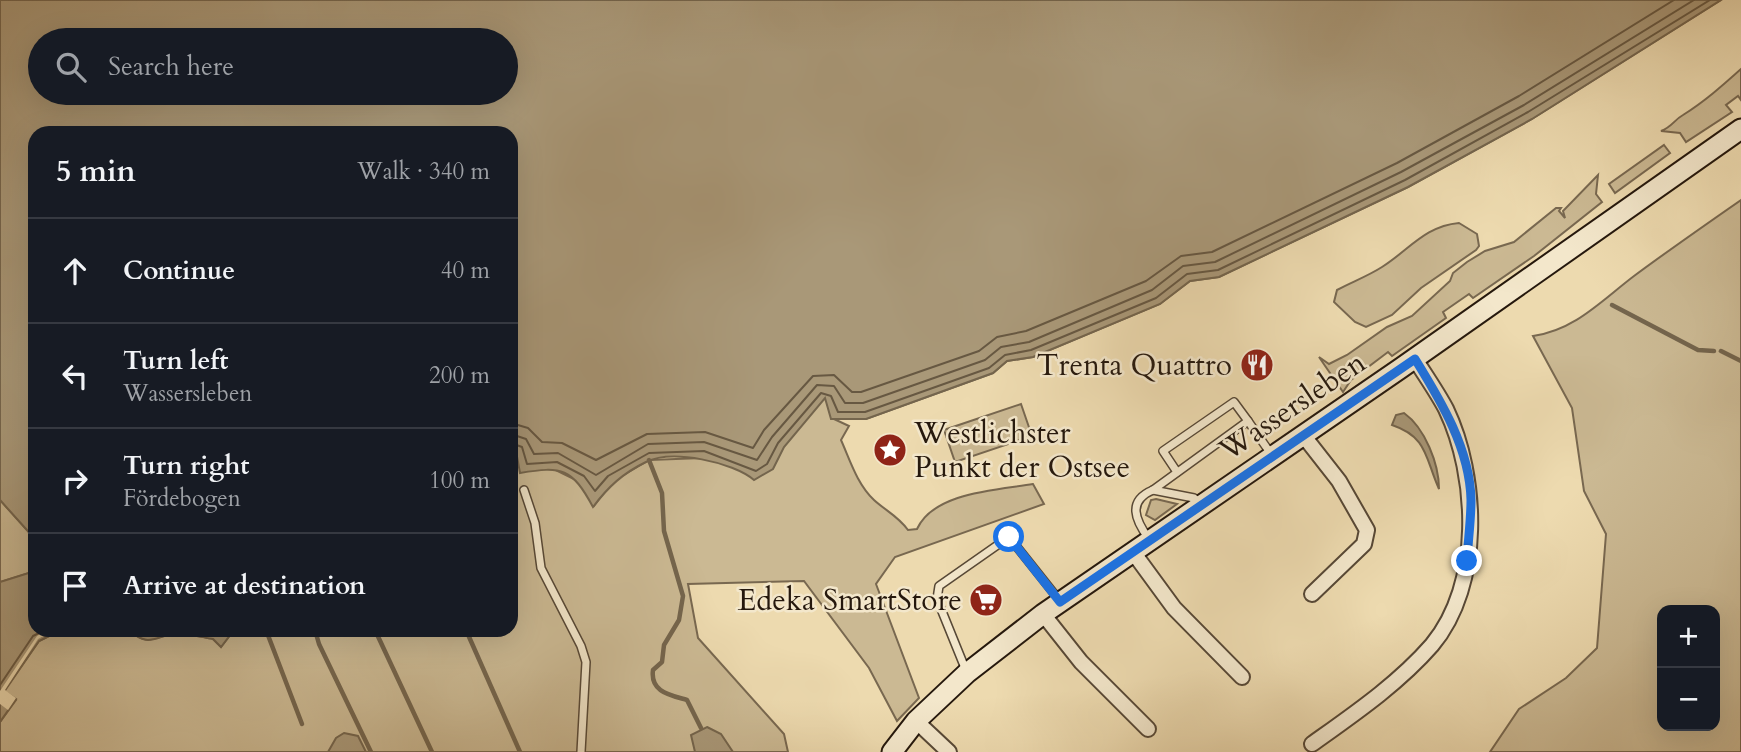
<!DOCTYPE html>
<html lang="en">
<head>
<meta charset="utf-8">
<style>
  body { margin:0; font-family:Cardo,serif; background:#242831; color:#f1f3f6 }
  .controls { position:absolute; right:21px; bottom:21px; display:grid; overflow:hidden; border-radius:14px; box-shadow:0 7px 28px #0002 }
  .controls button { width:63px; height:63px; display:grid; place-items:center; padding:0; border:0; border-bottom:2px solid #363941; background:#171b24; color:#f1f3f6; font:35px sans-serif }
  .stop { position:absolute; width:21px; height:21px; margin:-16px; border:5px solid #1a73e8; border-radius:50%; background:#fff }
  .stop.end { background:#1a73e8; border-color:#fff; box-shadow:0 2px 7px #0008 }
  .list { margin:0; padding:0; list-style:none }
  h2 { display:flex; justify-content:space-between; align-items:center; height:91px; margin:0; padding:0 28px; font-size:30px }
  h2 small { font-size:23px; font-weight:400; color:#9ea1a6 }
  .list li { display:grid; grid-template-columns:46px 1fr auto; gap:21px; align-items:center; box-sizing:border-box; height:105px; padding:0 28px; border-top:2px solid #363941 }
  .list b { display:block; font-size:26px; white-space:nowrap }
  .list p { margin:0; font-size:23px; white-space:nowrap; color:#9ea1a6 }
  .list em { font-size:23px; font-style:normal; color:#9ea1a6 }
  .icon { flex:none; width:38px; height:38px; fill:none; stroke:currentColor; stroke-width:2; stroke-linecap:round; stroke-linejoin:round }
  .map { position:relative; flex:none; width:1741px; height:752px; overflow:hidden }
  .search { position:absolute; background:#171b24; box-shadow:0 7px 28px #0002; left:28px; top:28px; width:490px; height:77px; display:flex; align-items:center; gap:18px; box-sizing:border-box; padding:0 24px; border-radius:38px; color:#9ea1a6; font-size:26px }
  .panel { position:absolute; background:#171b24; box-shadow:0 7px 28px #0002; left:28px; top:126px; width:490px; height:511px; border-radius:21px }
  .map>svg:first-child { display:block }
  .green { fill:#cbb993; stroke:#786850; stroke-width:2; fill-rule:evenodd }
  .water { fill:#a99878; stroke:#74654d; stroke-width:2; fill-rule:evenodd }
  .pier { fill:#eddaaf }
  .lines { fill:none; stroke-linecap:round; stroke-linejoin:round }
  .shore { stroke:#675842; stroke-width:2 }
  .stream { stroke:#74654d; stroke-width:4.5 }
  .lane-casing { stroke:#574836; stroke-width:10 }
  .street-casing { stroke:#574836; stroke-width:18 }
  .secondary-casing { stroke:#25180d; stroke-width:23 }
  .lane { stroke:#f3e7cb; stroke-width:7 }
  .street { stroke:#f3e7cb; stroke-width:14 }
  .secondary { stroke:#f3e7cb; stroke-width:19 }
  .route { stroke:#1a73e8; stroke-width:9 }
  .labels { text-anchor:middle; stroke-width:5; stroke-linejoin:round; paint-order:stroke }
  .poi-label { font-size:30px; fill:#25180d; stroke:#f3e7cb; text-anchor:end }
  .street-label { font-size:30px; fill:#25180d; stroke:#f3e7cb }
</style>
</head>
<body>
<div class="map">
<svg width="1741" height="752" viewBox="0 0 1741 752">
  <rect width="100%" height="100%" fill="#eddaaf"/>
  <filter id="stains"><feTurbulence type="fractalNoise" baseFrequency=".00286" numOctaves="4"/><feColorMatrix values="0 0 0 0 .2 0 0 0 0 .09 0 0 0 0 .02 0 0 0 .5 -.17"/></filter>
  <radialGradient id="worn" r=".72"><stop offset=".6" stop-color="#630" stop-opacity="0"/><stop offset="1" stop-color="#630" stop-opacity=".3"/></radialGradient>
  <g class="green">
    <path d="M1721,0L1532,119L1408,187L1219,277L1190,281L1160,304L1033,357L1007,361L993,373L866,419H834L849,426L841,440C850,460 857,484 874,500C886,511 898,516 908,530L917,529C934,492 997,490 1033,484L1044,504L895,557L876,584L919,698L897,721L869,668L804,581L688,584L698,638L784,734L788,752H0V722L16,700L4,692L39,641L61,630H129C148,647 153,637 172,634C184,632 201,637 213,639L221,647L234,630H511V448L580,482L594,506L612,482L649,460L703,458L792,412Z"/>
    <path d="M1741,69V100L1738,96L1726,105L1732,112L1686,142L1680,133L1661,131C1672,127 1674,120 1683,115C1704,102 1722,86 1741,69Z"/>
    <polygon points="1664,145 1670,153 1615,193 1609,184"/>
    <polygon points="1598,175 1596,194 1602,202 1534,256 1473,298 1469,294 1443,312 1446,318 1392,356 1388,352 1351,380 1343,392 1319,357 1329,364 1347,355 1387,327 1412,316 1450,281 1453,273 1467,262 1485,251 1514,242 1556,208 1561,208 1559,211 1565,218 1563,211"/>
    <path d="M1741,200V752H1490L1519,709L1566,678L1597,648L1606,534L1584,491L1572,408L1533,336C1575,330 1601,301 1634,276C1669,250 1705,225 1741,200ZM1662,610H1715V726H1662Z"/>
    <path d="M1459,223L1477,234L1479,246L1476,250L1421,288L1392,315L1366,327L1355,322L1334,302L1337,290C1352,282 1368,276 1382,267C1409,250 1425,226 1459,223Z"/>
    <polygon points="1021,404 1032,436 955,462 944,430"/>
    <polygon points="1156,499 1177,504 1155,520 1146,515 1151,500"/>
    <polygon points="0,500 35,539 35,571 0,582"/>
  </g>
  <g class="water">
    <path d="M0,0H1721L1532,119L1408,187L1219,277L1190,281L1160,304L1033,357L1007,361L993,373L866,419H831L825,398L784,447L773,469L754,480C733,462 672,449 646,462C623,473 608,487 593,507C572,468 562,466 520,473L516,451L511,448V133H35V539L0,500ZM506,40V93H40V40Z"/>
    <path d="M1404,413C1425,428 1439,464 1439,489C1425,458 1428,437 1392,425L1396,415Z"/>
    <polygon points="35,571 35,630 61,630 39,641 4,691 16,699 0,722 0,582"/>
    <path d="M129,630H234L221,647L213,639C201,637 184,632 172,634C153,638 148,647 129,630Z"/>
    <polygon points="707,727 721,734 733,752 695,752 691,735"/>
    <polygon points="344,733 358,736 366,752 328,752 336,738"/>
  </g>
  <polygon class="pier" points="47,630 54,630 38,639 5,690 16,698 8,710 0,704 0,691 37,636"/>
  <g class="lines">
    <g class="shore">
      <polyline points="511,423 528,428 542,442 562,443 596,460 647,434 705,432 753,448 764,430 813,376 834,375 852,392 861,392 979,351 997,337 1026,331 1146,281 1181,256 1212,252 1397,163 1519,96 1674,0"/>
      <polyline points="511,434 526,439 534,454 558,453 596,475 648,444 704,442 757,460 772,437 817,385 834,386 845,403 863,403 985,360 1001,347 1029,342 1152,290 1183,266 1215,262 1401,172 1524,105 1694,0"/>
      <polyline points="511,443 522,447 527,464 557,462 584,476 595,491 608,476 649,453 704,451 756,471 767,464 778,443 821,393 831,396 838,412 865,412 989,368 1005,355 1031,350 1156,298 1187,274 1218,270 1405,180 1528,112 1710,0"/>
      <polyline points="0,685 33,636 45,630"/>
    </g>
    <g class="stream">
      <polyline points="1612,305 1698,350 1714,351"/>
      <polyline points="1721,351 1741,361"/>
      <path d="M649,460L662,493L664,531L683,596L679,620L664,645L662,662L653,670C650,692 670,695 687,700L701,728"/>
      <polyline points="266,630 302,724"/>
      <polyline points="315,630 319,644 371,752"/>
      <polyline points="375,630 432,752"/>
      <polyline points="466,630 520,752"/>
    </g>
    <defs>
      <g id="lane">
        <polyline points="1177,472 1163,451 1234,402 1248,421"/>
        <polyline points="524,490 535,523 541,568 581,646 586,662 581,752"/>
        <polyline points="1153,490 1194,498 1200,503"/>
        <path d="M1149,539C1135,520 1127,501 1153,490L1248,421L1271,454"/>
        <polyline points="967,673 937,599 939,586 1009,537 1060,601"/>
      </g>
      <g id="street">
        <polyline points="1303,435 1339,481 1367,530 1364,544 1312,594"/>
        <polyline points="1133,552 1174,608 1242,677"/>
        <polyline points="1043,614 1081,662 1148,729"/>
        <polyline points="916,721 949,752"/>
        <path d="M1312,744C1354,714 1398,684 1432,645C1483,584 1478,476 1446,409C1437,392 1425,375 1415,359"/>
      </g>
      <polyline id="secondary" points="892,752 916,721 967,673 1043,614 1401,368 1741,129"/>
    </defs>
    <use href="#lane" class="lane-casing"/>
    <use href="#street" class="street-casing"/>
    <use href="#secondary" class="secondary-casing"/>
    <use href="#lane" class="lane"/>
    <use href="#street" class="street"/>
    <use href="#secondary" class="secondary"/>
  </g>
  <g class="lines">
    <path class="route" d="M1009,537L1060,602L1415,359C1441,401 1470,449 1471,500C1471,520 1468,541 1467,561"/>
  </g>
  <defs>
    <symbol id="restaurant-disc" viewBox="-11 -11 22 22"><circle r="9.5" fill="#8f2418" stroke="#f3e7cb"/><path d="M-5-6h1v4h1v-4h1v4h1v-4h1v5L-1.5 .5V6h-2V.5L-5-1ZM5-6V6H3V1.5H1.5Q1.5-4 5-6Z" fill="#fff"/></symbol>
    <symbol id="sight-disc" viewBox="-11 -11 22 22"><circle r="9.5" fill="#8f2418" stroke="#f3e7cb"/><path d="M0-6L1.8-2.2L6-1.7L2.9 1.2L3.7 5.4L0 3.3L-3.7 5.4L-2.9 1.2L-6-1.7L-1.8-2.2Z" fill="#fff"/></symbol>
    <symbol id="supermarket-disc" viewBox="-11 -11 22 22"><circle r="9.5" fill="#8f2418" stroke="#f3e7cb"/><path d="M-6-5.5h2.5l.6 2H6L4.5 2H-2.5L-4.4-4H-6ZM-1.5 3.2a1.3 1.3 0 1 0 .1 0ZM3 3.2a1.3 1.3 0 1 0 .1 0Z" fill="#fff"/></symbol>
  </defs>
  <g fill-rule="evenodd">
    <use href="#restaurant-disc" x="1238" y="346" width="38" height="38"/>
    <use href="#sight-disc" x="871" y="431" width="38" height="38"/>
    <use href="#supermarket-disc" x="967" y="581" width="38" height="38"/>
  </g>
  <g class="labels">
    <g class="poi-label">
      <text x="1232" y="375">Trenta Quattro</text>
      <text x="914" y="443" text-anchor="start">Westlichster<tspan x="914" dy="34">Punkt der Ostsee</tspan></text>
      <text x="962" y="610">Edeka SmartStore</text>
    </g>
    <g class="street-label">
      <text transform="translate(1292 406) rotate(-34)" y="10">Wassersleben</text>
    </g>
  </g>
  <rect width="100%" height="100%" filter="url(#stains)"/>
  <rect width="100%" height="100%" fill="url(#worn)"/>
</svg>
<div class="controls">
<button>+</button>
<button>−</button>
</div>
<div class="stop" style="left:1009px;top:537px"></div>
<div class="stop end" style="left:1467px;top:561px"></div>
<div class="search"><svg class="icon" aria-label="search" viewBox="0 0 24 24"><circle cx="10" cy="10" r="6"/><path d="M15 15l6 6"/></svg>Search here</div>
<section class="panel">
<h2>5 min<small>Walk · 340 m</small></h2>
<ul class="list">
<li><svg class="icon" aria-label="ahead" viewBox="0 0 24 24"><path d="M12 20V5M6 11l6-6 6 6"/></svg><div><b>Continue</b></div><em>40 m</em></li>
<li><svg class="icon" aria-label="left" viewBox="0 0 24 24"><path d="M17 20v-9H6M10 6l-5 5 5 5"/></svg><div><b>Turn left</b><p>Wassersleben</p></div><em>200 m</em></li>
<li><svg class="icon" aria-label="right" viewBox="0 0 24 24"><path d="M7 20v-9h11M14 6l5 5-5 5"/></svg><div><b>Turn right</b><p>Fördebogen</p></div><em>100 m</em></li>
<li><svg class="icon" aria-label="arrive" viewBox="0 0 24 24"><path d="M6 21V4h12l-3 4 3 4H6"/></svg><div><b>Arrive at destination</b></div></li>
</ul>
</section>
</div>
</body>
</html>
